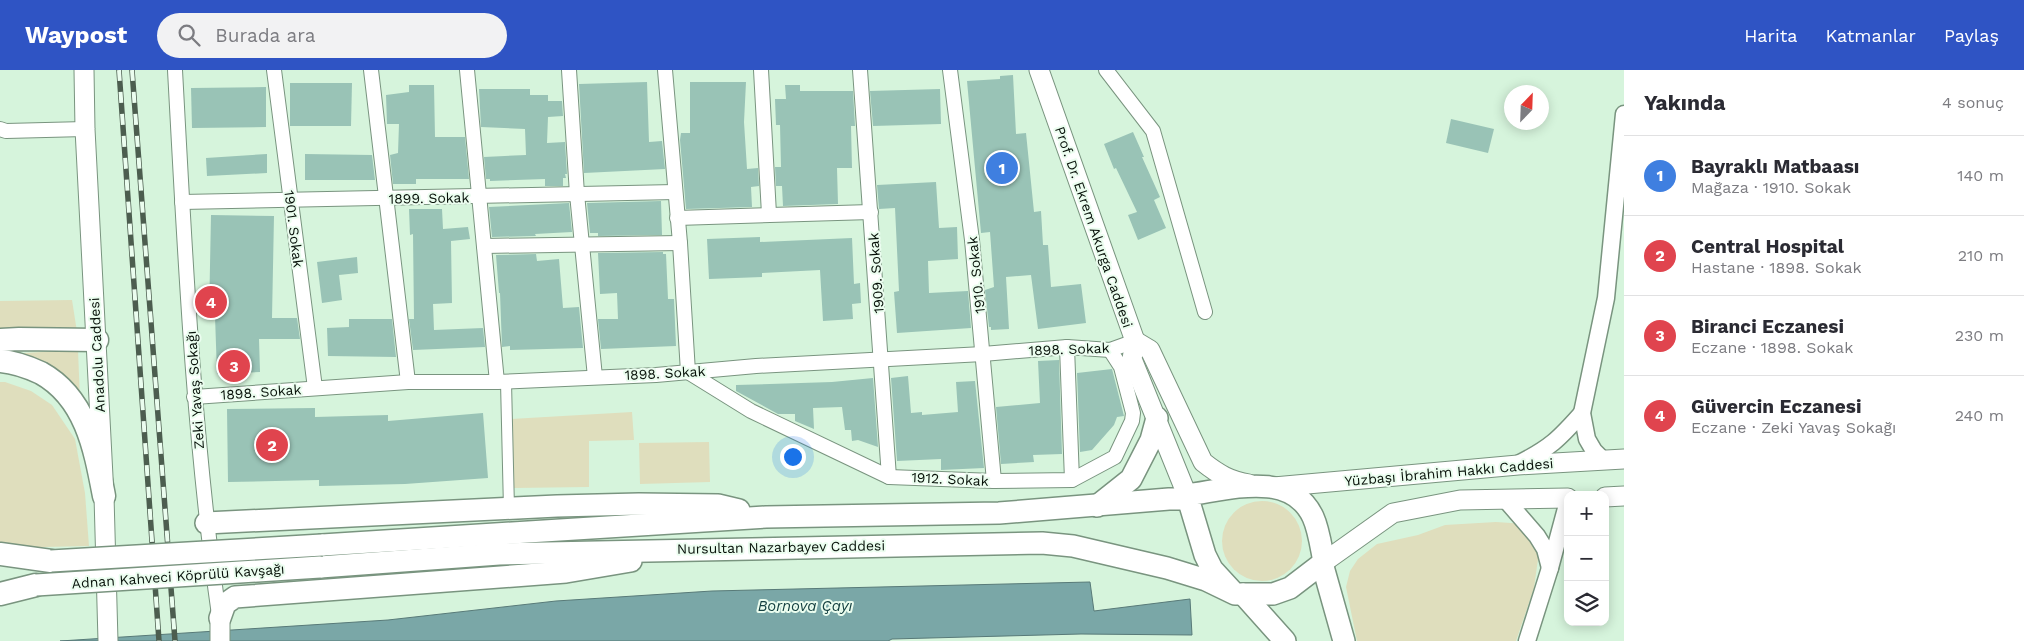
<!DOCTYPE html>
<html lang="tr">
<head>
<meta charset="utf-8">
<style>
  body { margin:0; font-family:"Work Sans",sans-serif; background:#f2f2f3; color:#2b2b33 }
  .controls { position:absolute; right:15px; bottom:15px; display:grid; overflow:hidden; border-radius:10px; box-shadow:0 2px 12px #0003 }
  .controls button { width:45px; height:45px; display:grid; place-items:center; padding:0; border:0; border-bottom:1px solid #e1e1e2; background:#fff; color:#2b2b33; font:25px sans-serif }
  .compass { position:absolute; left:1504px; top:15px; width:45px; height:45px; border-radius:50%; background:#fff; box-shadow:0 2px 12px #0003; rotate:23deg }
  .you { position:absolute; left:792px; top:386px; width:18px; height:18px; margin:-12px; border:4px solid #fff; border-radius:50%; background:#1a73e8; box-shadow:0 0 0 8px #1a73e833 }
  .badge { display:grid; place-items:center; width:32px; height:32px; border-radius:50%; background:#2f54c4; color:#fff; font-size:16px; font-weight:700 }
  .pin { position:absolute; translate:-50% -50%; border:2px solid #fff; box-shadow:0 1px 5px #0006 }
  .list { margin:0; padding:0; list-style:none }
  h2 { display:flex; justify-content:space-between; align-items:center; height:65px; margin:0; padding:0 20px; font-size:21px }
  h2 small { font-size:16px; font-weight:400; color:#7c7c81 }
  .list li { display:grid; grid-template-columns:32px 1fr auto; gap:15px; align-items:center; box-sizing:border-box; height:80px; padding:0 20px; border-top:1px solid #e1e1e2 }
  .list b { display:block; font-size:19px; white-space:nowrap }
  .list p { margin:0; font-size:16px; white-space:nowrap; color:#7c7c81 }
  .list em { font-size:16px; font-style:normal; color:#7c7c81 }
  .icon { flex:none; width:28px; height:28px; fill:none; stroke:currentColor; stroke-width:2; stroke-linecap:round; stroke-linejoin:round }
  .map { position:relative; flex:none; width:1624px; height:571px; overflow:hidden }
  header { display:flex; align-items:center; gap:30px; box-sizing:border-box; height:70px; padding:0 25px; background:#2f54c4; color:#fff }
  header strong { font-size:24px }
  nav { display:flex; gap:28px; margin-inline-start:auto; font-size:18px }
  .search { width:350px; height:45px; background:#f2f2f3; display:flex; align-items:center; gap:12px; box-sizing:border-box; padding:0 18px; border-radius:28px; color:#7c7c81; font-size:19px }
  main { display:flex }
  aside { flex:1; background:#fff }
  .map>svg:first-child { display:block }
  .green { fill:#dfdebd }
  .water { fill:#7aa7a7; stroke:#587a78 }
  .building { fill:#99c3b6 }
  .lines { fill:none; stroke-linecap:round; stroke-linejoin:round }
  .pedestrian-casing { stroke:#79947f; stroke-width:12 }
  .minor-casing { stroke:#79947f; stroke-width:16 }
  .tertiary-casing { stroke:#79947f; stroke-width:19 }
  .secondary-casing { stroke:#79947f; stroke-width:21 }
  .primary-casing { stroke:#79947f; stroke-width:24 }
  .trunk-casing { stroke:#79947f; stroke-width:25 }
  .pedestrian { stroke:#fff; stroke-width:10 }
  .minor { stroke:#fff; stroke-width:14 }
  .tertiary { stroke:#fff; stroke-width:16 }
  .secondary { stroke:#fff; stroke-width:19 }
  .primary { stroke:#fff; stroke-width:21 }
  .trunk { stroke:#fff; stroke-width:22 }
  .rail-casing { stroke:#4c5d4f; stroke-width:5.5 }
  .rail { stroke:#ebfdef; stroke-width:4; stroke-dasharray:11; stroke-linecap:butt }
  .primary-bridge-casing { stroke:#79947f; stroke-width:24; stroke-linecap:butt }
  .primary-bridge { stroke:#fff; stroke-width:21 }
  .labels { text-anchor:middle; stroke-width:4; stroke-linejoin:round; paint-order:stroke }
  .street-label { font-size:14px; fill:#071109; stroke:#ebfdef }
  .water-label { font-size:15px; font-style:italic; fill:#154041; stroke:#ebfdef }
</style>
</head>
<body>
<header>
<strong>Waypost</strong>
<div class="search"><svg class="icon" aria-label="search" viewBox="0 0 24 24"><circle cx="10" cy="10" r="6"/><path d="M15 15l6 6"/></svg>Burada ara</div>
<nav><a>Harita</a><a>Katmanlar</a><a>Paylaş</a></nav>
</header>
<main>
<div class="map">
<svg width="1624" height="571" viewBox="0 0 1624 571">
  <rect width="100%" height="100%" fill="#d6f4dc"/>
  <g class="green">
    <polygon points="72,230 77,262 0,262 0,231"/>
    <polygon points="78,280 80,330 4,284"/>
    <polygon points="0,312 5,312 31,321 52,335 75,369 85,423 89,476 0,478"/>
    <polygon points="632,342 634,370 589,371 589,417 514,418 511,349"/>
    <polygon points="709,372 710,412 640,414 639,373"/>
    <circle cx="1262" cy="471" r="40"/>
    <polygon points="1496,452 1527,454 1539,482 1534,518 1516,571 1357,571 1346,517 1350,501 1358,489 1377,474 1418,465 1445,455"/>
  </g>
  <polygon class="water" points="1090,512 1094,541 1190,529 1192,565 1081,564 892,569 888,571 60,571 388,550 556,531 712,521"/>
  <g class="building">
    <polygon points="1013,5 1016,64 1026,63 1034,142 1041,141 1043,175 1048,175 1051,217 1081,214 1086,253 1038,259 1031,205 1006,207 1009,259 991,260 991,257 989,257 985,220 994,217 990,162 981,163 967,11 1000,9 1000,6"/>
    <polygon points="647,12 649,72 662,71 665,99 584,103 579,14"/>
    <polygon points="690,12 746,12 744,52 747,99 758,98 759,116 751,117 752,137 686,139 680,70 681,63 690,63"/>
    <polygon points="290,13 352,13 351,56 290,56"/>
    <polygon points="409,15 434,15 435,67 465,67 469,109 416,109 416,114 393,114 390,85 398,83 399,54 387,54 386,25 409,22"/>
    <polygon points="785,15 800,15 800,21 853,21 855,56 851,56 852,98 837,98 838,134 783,136 782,116 776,116 775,97 781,97 780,55 776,55 775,29 786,29"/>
    <polygon points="266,17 266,57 192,58 191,18"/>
    <polygon points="479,19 530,19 530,25 548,25 548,31 562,31 563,46 548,47 547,73 565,72 567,104 565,104 566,108 563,108 563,116 545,116 545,109 490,111 490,109 486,109 484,87 526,85 525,59 481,57"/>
    <polygon points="940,19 941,54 873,56 870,21"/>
    <polygon points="1451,49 1494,59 1488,83 1446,73"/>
    <polygon points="1133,62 1144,87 1142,87 1160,127 1154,130 1166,158 1138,170 1128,145 1137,142 1116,98 1114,99 1104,74"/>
    <polygon points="267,84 267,103 207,106 206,88"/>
    <polygon points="305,84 372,85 375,110 305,110"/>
    <polygon points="936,112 939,158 957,157 958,189 928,191 929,223 968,221 971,258 897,263 894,222 899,221 895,138 879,139 877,115"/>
    <polygon points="661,131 662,165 598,166 598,163 590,163 587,133"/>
    <polygon points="569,133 572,162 535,164 536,166 492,167 489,137"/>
    <polygon points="409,139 442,139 443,159 468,157 470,169 451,171 452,233 433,234 434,260 483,258 485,277 413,280 409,249 414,249 413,164 410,165"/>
    <polygon points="211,145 274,146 272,248 297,248 300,269 259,269 260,302 217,304 215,246 209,246"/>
    <polygon points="760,167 760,172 852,168 854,214 860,213 861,233 852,234 853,249 823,251 820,200 762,203 762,207 709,209 707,169"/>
    <polygon points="663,182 663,184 666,184 668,229 674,229 676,276 601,279 598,249 618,249 617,223 600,224 598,183"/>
    <polygon points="536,184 537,191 559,189 563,238 579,237 583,278 510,280 510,276 502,277 500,223 499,223 496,185"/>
    <polygon points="357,187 358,203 339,205 342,230 322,233 317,192"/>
    <polygon points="349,249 392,249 396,287 328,286 327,258 349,257"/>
    <polygon points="1059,290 1062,384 1033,385 1034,392 1001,394 996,337 1040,333 1038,291"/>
    <polygon points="1112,299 1124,346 1117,347 1114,355 1092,380 1080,382 1077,303"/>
    <polygon points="908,306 911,343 922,342 922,345 958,342 956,312 975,311 984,398 941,400 941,389 897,391 891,308"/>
    <polygon points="873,308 878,377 858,370 852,371 851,360 845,360 842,337 813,338 814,359 795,351 795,344 778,344 736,321 736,315 832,312"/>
    <polygon points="315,338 315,347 388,345 388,351 483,343 488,408 405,414 319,416 319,410 228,412 227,339"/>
  </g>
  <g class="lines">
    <defs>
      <polyline id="pedestrian" points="506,312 509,439"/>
      <g id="minor">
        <path d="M175,0C185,183 193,363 219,545"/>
        <polyline points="274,0 315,318"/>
        <polyline points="371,0 408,312"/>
        <polyline points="467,0 497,312"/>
        <polyline points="569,0 577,124 595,307"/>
        <polyline points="665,0 680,173 688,302 751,341 889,407 994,411 1072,410 1115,387 1132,351 1133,343 1121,297 1110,280"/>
        <polyline points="761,0 769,144"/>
        <polyline points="860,0 889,407"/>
        <polyline points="950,0 972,170 994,411"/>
        <polyline points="1106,0 1153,61 1205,242"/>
        <polyline points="0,59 6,61 85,59"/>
        <polyline points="182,132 675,122"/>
        <polyline points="677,148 871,142"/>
        <polyline points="484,176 680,173"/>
        <polyline points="1067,277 1072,410"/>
        <polyline points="194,327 408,312 497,312 656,305 756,296 983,284 1067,277 1110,280 1135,271"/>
      </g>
      <g id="tertiary">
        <polyline points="1603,390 1594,381 1587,369 1582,343 1606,228 1624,44"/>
        <path d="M1518,394C1550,378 1559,369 1582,343"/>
        <polyline points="1505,429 1537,466 1545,479 1550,498"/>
        <polyline points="1527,571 1550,498 1568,431"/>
      </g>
      <g id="secondary">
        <polyline points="84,0 85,59 104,426 108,571"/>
        <polyline points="1039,0 1135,271 1132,289 1187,425"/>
        <path d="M1135,271L1150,280L1203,392C1218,404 1230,411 1249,414"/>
        <polyline points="1274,417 1518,395 1624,389"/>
        <polyline points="1605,427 1624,426"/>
        <polyline points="1324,492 1393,443 1460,430 1568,428"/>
        <polyline points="220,548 220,571"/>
      </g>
      <g id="primary">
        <polyline points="1097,436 1131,409 1151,370 1157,348"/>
        <polyline points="206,453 557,436 639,434 718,435 739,440"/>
        <polyline points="322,475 766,447 999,443 1169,429 1188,429"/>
        <polyline points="1322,493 1344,571"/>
        <path d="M320,497L499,484L1042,473L1073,476L1167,498L1206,510L1235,524H1273L1290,518L1324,492C1321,477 1319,460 1313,447C1291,399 1227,420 1187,425L1205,485L1212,499L1235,524"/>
        <polyline points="1243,524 1285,571"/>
        <polyline points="220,548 225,534 235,527 566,502 631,491"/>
      </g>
      <g id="trunk">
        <polyline points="0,270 19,269 97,270"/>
        <path d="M0,291C14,292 28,297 41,303C86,328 95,379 104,426"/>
        <polyline points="0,484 51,491"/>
        <polyline points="0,524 36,515"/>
      </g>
    </defs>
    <use href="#pedestrian" class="pedestrian-casing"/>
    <use href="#minor" class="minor-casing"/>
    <use href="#tertiary" class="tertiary-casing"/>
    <use href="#secondary" class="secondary-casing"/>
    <use href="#primary" class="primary-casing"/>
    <use href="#trunk" class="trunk-casing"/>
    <use href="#pedestrian" class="pedestrian"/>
    <use href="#minor" class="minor"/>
    <use href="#tertiary" class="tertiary"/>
    <use href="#secondary" class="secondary"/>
    <use href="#primary" class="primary"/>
    <use href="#trunk" class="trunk"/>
    <defs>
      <g id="rail">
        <polyline points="119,0 159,571"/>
        <polyline points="132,0 175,571"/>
      </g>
    </defs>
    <use href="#rail" class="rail-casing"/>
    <use href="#rail" class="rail"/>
    <defs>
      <g id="primary-bridge">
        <polyline points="51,491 322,475"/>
        <polyline points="36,515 320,497"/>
      </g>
    </defs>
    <use href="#primary-bridge" class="primary-bridge-casing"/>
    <use href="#primary-bridge" class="primary-bridge"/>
  </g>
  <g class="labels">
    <g class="street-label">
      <text transform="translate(429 128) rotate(-1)" y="5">1899. Sokak</text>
      <text transform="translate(1094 157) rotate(71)" y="5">Prof. Dr. Ekrem Akurga Caddesi</text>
      <text transform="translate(294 159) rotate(83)" y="5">1901. Sokak</text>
      <text transform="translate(876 203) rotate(-94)" y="5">1909. Sokak</text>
      <text transform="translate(976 205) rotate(-96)" y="5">1910. Sokak</text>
      <text transform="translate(1069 279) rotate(-2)" y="5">1898. Sokak</text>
      <text transform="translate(97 285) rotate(-93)" y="5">Anadolu Caddesi</text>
      <text transform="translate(665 303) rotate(-3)" y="5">1898. Sokak</text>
      <text transform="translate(195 320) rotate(-94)" y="5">Zeki Yavaş Sokağı</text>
      <text transform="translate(261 322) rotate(-4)" y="5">1898. Sokak</text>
      <text transform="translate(1449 402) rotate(-5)" y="5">Yüzbaşı İbrahim Hakkı Caddesi</text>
      <text transform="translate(950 409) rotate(3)" y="5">1912. Sokak</text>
      <text transform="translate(781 477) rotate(-1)" y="5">Nursultan Nazarbayev Caddesi</text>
      <text transform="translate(178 506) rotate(-4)" y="5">Adnan Kahveci Köprülü Kavşağı</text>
    </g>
    <g class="water-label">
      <text x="805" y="541">Bornova Çayı</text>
    </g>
  </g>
</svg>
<div class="controls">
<button>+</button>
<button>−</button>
<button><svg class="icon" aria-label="layers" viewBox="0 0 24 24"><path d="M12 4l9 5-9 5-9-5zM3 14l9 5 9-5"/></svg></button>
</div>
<svg class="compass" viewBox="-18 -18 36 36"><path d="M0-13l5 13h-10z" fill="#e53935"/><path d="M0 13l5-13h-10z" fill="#7c7c81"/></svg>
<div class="you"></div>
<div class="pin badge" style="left:1002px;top:98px;background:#3f7fe0">1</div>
<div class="pin badge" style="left:272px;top:375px;background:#e0444e">2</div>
<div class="pin badge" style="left:234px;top:296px;background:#e0444e">3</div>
<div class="pin badge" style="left:211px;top:232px;background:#e0444e">4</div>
</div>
<aside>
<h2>Yakında<small>4 sonuç</small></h2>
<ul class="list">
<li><span class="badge" style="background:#3f7fe0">1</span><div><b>Bayraklı Matbaası</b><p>Mağaza · 1910. Sokak</p></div><em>140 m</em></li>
<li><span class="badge" style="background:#e0444e">2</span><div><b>Central Hospital</b><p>Hastane · 1898. Sokak</p></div><em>210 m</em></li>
<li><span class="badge" style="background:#e0444e">3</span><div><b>Biranci Eczanesi</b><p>Eczane · 1898. Sokak</p></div><em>230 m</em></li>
<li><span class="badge" style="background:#e0444e">4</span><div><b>Güvercin Eczanesi</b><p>Eczane · Zeki Yavaş Sokağı</p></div><em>240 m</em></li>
</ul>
</aside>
</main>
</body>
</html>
